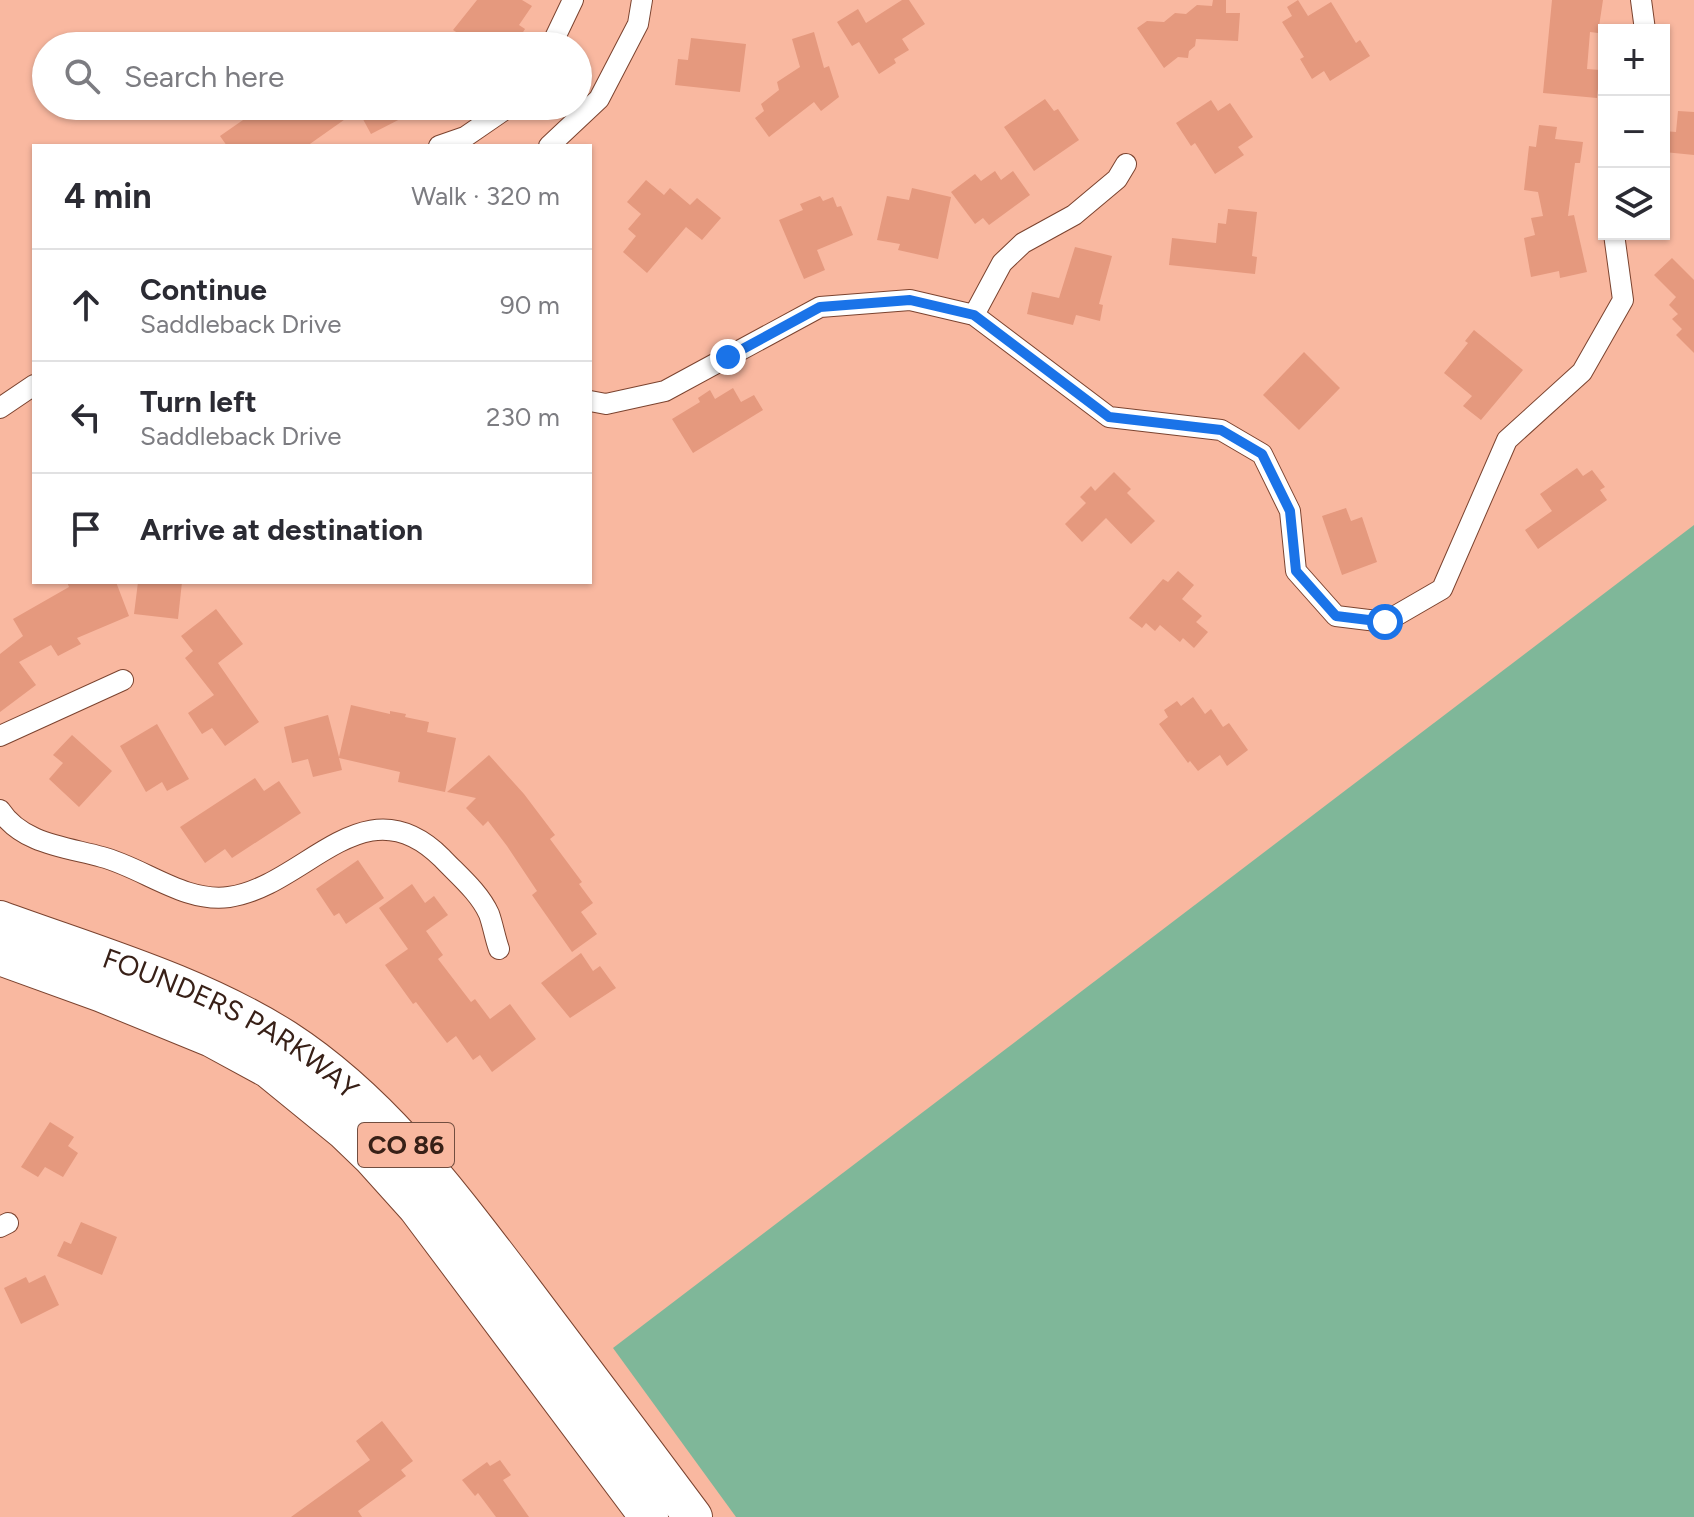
<!DOCTYPE html>
<html lang="en">
<head>
<meta charset="utf-8">
<style>
  body { margin:0; font-family:Figtree,sans-serif; background:#f2f2f3; color:#2b2b33 }
  .controls { position:absolute; right:24px; top:24px; display:grid; overflow:hidden; border-radius:0px; box-shadow:0 2px 6px #0004 }
  .controls button { width:72px; height:72px; display:grid; place-items:center; padding:0; border:0; border-bottom:2px solid #e1e1e2; background:#fff; color:#2b2b33; font:40px sans-serif }
  .stop { position:absolute; width:24px; height:24px; margin:-18px; border:6px solid #1a73e8; border-radius:50%; background:#fff }
  .stop.end { background:#1a73e8; border-color:#fff; box-shadow:0 2px 8px #0008 }
  .list { margin:0; padding:0; list-style:none }
  h2 { display:flex; justify-content:space-between; align-items:center; height:104px; margin:0; padding:0 32px; font-size:34px }
  h2 small { font-size:26px; font-weight:400; color:#7c7c81 }
  .list li { display:grid; grid-template-columns:52px 1fr auto; gap:24px; align-items:center; box-sizing:border-box; height:112px; padding:0 32px; border-top:2px solid #e1e1e2 }
  .list b { display:block; font-size:30px; white-space:nowrap }
  .list p { margin:0; font-size:26px; white-space:nowrap; color:#7c7c81 }
  .list em { font-size:26px; font-style:normal; color:#7c7c81 }
  .icon { flex:none; width:44px; height:44px; fill:none; stroke:currentColor; stroke-width:2; stroke-linecap:round; stroke-linejoin:round }
  .map { position:relative; flex:none; width:1694px; height:1517px; overflow:hidden }
  .search { position:absolute; background:#fff; box-shadow:0 2px 6px #0004; left:32px; top:32px; width:560px; height:88px; display:flex; align-items:center; gap:20px; box-sizing:border-box; padding:0 28px; border-radius:44px; color:#7c7c81; font-size:30px }
  .panel { position:absolute; background:#fff; box-shadow:0 2px 6px #0004; left:32px; top:144px; width:560px; height:440px; border-radius:0px }
  .map>svg:first-child { display:block }
  .green { fill:#7fb799 }
  .building { fill:#e5997e }
  .lines { fill:none; stroke-linecap:round; stroke-linejoin:round }
  .street-casing { stroke:#7b432f; stroke-width:22 }
  .highway-casing { stroke:#7b432f; stroke-width:40 }
  .street { stroke:#fff; stroke-width:20 }
  .highway { stroke:#fff; stroke-width:38 }
  .route { stroke:#1a73e8; stroke-width:10 }
  .labels { text-anchor:middle; stroke-width:7; stroke-linejoin:round; paint-order:stroke }
  .shield { fill:#f9b8a0; stroke:#724e40; stroke-width:2 }
  .shield-label { font-size:26px; font-weight:bold; fill:#382017 }
  .street-label { font-size:28px; fill:#382017; stroke:#f9b8a0 }
</style>
</head>
<body>
<div class="map">
<svg width="1694" height="1517" viewBox="0 0 1694 1517">
  <rect width="100%" height="100%" fill="#f9b8a0"/>
  <polygon class="green" points="1694,525 1694,1517 736,1517 613,1348"/>
  <g class="building">
    <polygon points="477,0 522,0 532,6 519,25 525,29 514,46 478,46 453,30"/>
    <polygon points="902,0 909,0 925,24 902,39 909,50 894,59 896,63 879,74 859,42 852,46 837,22 858,9 866,23"/>
    <polygon points="1213,0 1226,0 1226,13 1240,13 1238,41 1196,39 1195,46 1189,51 1188,58 1178,57 1164,68 1137,28 1147,21 1164,22 1175,13 1186,14 1197,5 1212,6"/>
    <polygon points="1298,0 1308,16 1331,2 1356,43 1360,40 1370,56 1330,81 1324,71 1312,79 1300,59 1304,57 1282,22 1292,16 1287,7"/>
    <polygon points="1552,0 1603,0 1598,33 1590,32 1587,69 1600,70 1597,98 1543,93"/>
    <polygon points="814,32 824,68 829,66 839,97 821,111 814,102 769,137 755,118 764,111 761,104 779,90 777,82 800,67 792,39"/>
    <polygon points="691,38 746,44 740,92 675,85 678,59 688,60"/>
    <polygon points="1045,99 1054,111 1058,109 1079,140 1034,171 1004,127"/>
    <polygon points="1211,100 1218,111 1230,103 1253,137 1238,147 1244,155 1215,174 1195,143 1191,146 1176,123"/>
    <polygon points="263,106 400,106 406,116 371,134 358,110 307,146 227,146 220,136"/>
    <polygon points="1678,111 1694,112 1694,155 1664,152 1664,131 1676,132"/>
    <polygon points="1539,125 1557,127 1555,139 1583,142 1580,163 1575,163 1568,216 1574,215 1587,272 1560,278 1559,271 1531,277 1524,238 1535,235 1531,218 1543,216 1538,192 1524,190 1529,146 1536,147"/>
    <polygon points="995,171 1001,180 1013,171 1030,195 989,225 983,218 975,224 951,192 975,174 981,181"/>
    <polygon points="646,180 664,195 670,188 690,205 697,198 721,218 702,240 686,227 647,273 623,252 636,236 628,229 641,214 627,202"/>
    <polygon points="912,188 951,197 938,259 898,250 900,244 877,240 887,196 909,200"/>
    <polygon points="820,196 823,201 833,197 837,207 841,206 853,235 817,250 825,270 804,279 779,220 803,210 800,204"/>
    <polygon points="1228,209 1257,212 1252,256 1257,257 1255,274 1169,265 1172,238 1216,243 1218,223 1226,224"/>
    <polygon points="1075,247 1112,256 1099,304 1103,305 1100,321 1076,315 1073,325 1027,314 1032,292 1059,298"/>
    <polygon points="1672,258 1694,280 1694,353 1676,335 1682,329 1672,319 1678,314 1669,305 1676,297 1654,275"/>
    <polygon points="1474,330 1523,370 1481,420 1463,406 1472,396 1444,373 1468,343 1465,341"/>
    <polygon points="1304,352 1340,388 1299,430 1263,395"/>
    <polygon points="733,388 741,402 754,395 763,410 693,453 672,419 700,402 698,398 710,390 715,399"/>
    <polygon points="1577,468 1583,476 1592,470 1605,487 1600,490 1607,500 1538,549 1525,530 1552,511 1540,494"/>
    <polygon points="1114,472 1131,489 1127,493 1155,521 1131,544 1106,518 1082,542 1065,524 1086,503 1080,497 1091,486 1095,491"/>
    <polygon points="1346,508 1351,521 1362,517 1377,562 1342,575 1322,516"/>
    <polygon points="1178,571 1194,585 1182,599 1202,616 1196,622 1208,632 1194,648 1183,638 1180,642 1160,625 1155,631 1146,623 1142,628 1129,618 1163,579 1168,582"/>
    <polygon points="67,582 116,582 129,616 77,638 81,644 58,656 51,645 19,662 36,685 0,712 0,654 23,636 13,619 69,587"/>
    <polygon points="138,582 182,582 178,619 134,614"/>
    <polygon points="216,609 243,644 218,663 259,722 225,746 212,728 202,734 188,713 214,695 185,658 193,651 181,636"/>
    <polygon points="1193,697 1205,714 1211,709 1223,727 1229,723 1248,750 1227,766 1220,755 1198,771 1190,761 1188,763 1159,724 1168,717 1164,710 1177,701 1181,706"/>
    <polygon points="351,705 390,714 390,711 406,714 405,717 429,722 427,732 456,738 445,792 398,782 400,772 339,758 342,770 313,777 308,759 292,763 284,727 328,715 339,757"/>
    <polygon points="157,724 189,779 167,791 162,782 146,792 120,746"/>
    <polygon points="72,735 112,771 79,807 49,779 63,763 53,755"/>
    <polygon points="489,755 524,794 555,835 550,839 582,882 579,884 593,903 581,912 597,934 572,952 532,895 537,891 507,846 488,821 483,826 466,808 476,798 447,792"/>
    <polygon points="255,778 264,791 279,781 301,813 232,858 225,849 205,863 180,827"/>
    <polygon points="358,860 384,898 346,924 339,913 334,916 316,889"/>
    <polygon points="412,884 425,903 434,896 448,915 426,931 443,955 438,959 471,1002 475,999 490,1019 510,1004 536,1039 492,1072 480,1055 473,1060 456,1036 447,1043 416,1002 413,1004 385,965 408,949 379,908"/>
    <polygon points="581,953 593,971 600,966 616,988 570,1018 541,983"/>
    <polygon points="50,1122 74,1137 68,1146 78,1153 63,1177 45,1167 38,1177 21,1167"/>
    <polygon points="81,1222 117,1237 102,1275 57,1256 64,1241 71,1244"/>
    <polygon points="45,1275 59,1305 21,1324 4,1288 26,1277 29,1283"/>
    <polygon points="382,1421 413,1461 401,1470 406,1476 358,1511 362,1517 291,1517 370,1460 356,1441"/>
    <polygon points="500,1460 511,1475 503,1480 529,1517 496,1517 478,1493 475,1496 462,1480 487,1462 490,1466"/>
  </g>
  <g class="lines">
    <defs>
      <g id="street">
        <polyline points="1641,0 1645,30"/>
        <polyline points="551,46 573,0"/>
        <polyline points="439,146 465,137 510,106"/>
        <polyline points="549,146 599,99 638,24 642,0"/>
        <polyline points="974,315 1002,263 1023,243 1074,215 1117,179 1126,164"/>
        <polyline points="590,401 606,404 665,391 820,307 910,300 974,315 1109,417 1221,430 1262,454 1290,511 1296,571 1336,616 1385,622 1442,589 1507,440 1582,372 1623,300 1614,234"/>
        <polyline points="0,408 34,385"/>
        <polyline points="0,736 123,680"/>
        <path d="M0,810C22,844 66,847 102,857C144,868 184,903 229,897C306,886 364,780 442,858C458,875 479,892 489,914C493,925 495,938 499,949"/>
        <polyline points="0,1227 8,1223"/>
      </g>
      <g id="highway">
        <path id="s1" d="M0,920C96,955 198,984 285,1039C381,1101 450,1195 518,1284C576,1361 635,1439 693,1517"/>
        <polyline points="0,956 102,993 212,1038 269,1069 345,1131 372,1157 417,1207 649,1517"/>
      </g>
    </defs>
    <use href="#street" class="street-casing"/>
    <use href="#highway" class="highway-casing"/>
    <use href="#street" class="street"/>
    <use href="#highway" class="highway"/>
  </g>
  <g class="lines">
    <polyline class="route" points="728,357 820,307 910,300 974,315 1109,417 1221,430 1262,454 1290,511 1296,571 1336,616 1385,622"/>
  </g>
  <g class="labels">
    <rect class="shield" x="358" y="1123" width="96" height="44" rx="6"/>
    <g class="shield-label">
      <text x="406" y="1154">CO 86</text>
    </g>
    <g class="street-label">
      <text dy="10" stroke="none"><textPath href="#s1" startOffset="254">FOUNDERS PARKWAY</textPath></text>
    </g>
  </g>
</svg>
<div class="controls">
<button>+</button>
<button>−</button>
<button><svg class="icon" aria-label="layers" viewBox="0 0 24 24"><path d="M12 4l9 5-9 5-9-5zM3 14l9 5 9-5"/></svg></button>
</div>
<div class="stop" style="left:1385px;top:622px"></div>
<div class="stop end" style="left:728px;top:357px"></div>
<div class="search"><svg class="icon" aria-label="search" viewBox="0 0 24 24"><circle cx="10" cy="10" r="6"/><path d="M15 15l6 6"/></svg>Search here</div>
<section class="panel">
<h2>4 min<small>Walk · 320 m</small></h2>
<ul class="list">
<li><svg class="icon" aria-label="ahead" viewBox="0 0 24 24"><path d="M12 20V5M6 11l6-6 6 6"/></svg><div><b>Continue</b><p>Saddleback Drive</p></div><em>90 m</em></li>
<li><svg class="icon" aria-label="left" viewBox="0 0 24 24"><path d="M17 20v-9H6M10 6l-5 5 5 5"/></svg><div><b>Turn left</b><p>Saddleback Drive</p></div><em>230 m</em></li>
<li><svg class="icon" aria-label="arrive" viewBox="0 0 24 24"><path d="M6 21V4h12l-3 4 3 4H6"/></svg><div><b>Arrive at destination</b></div></li>
</ul>
</section>
</div>
</body>
</html>
